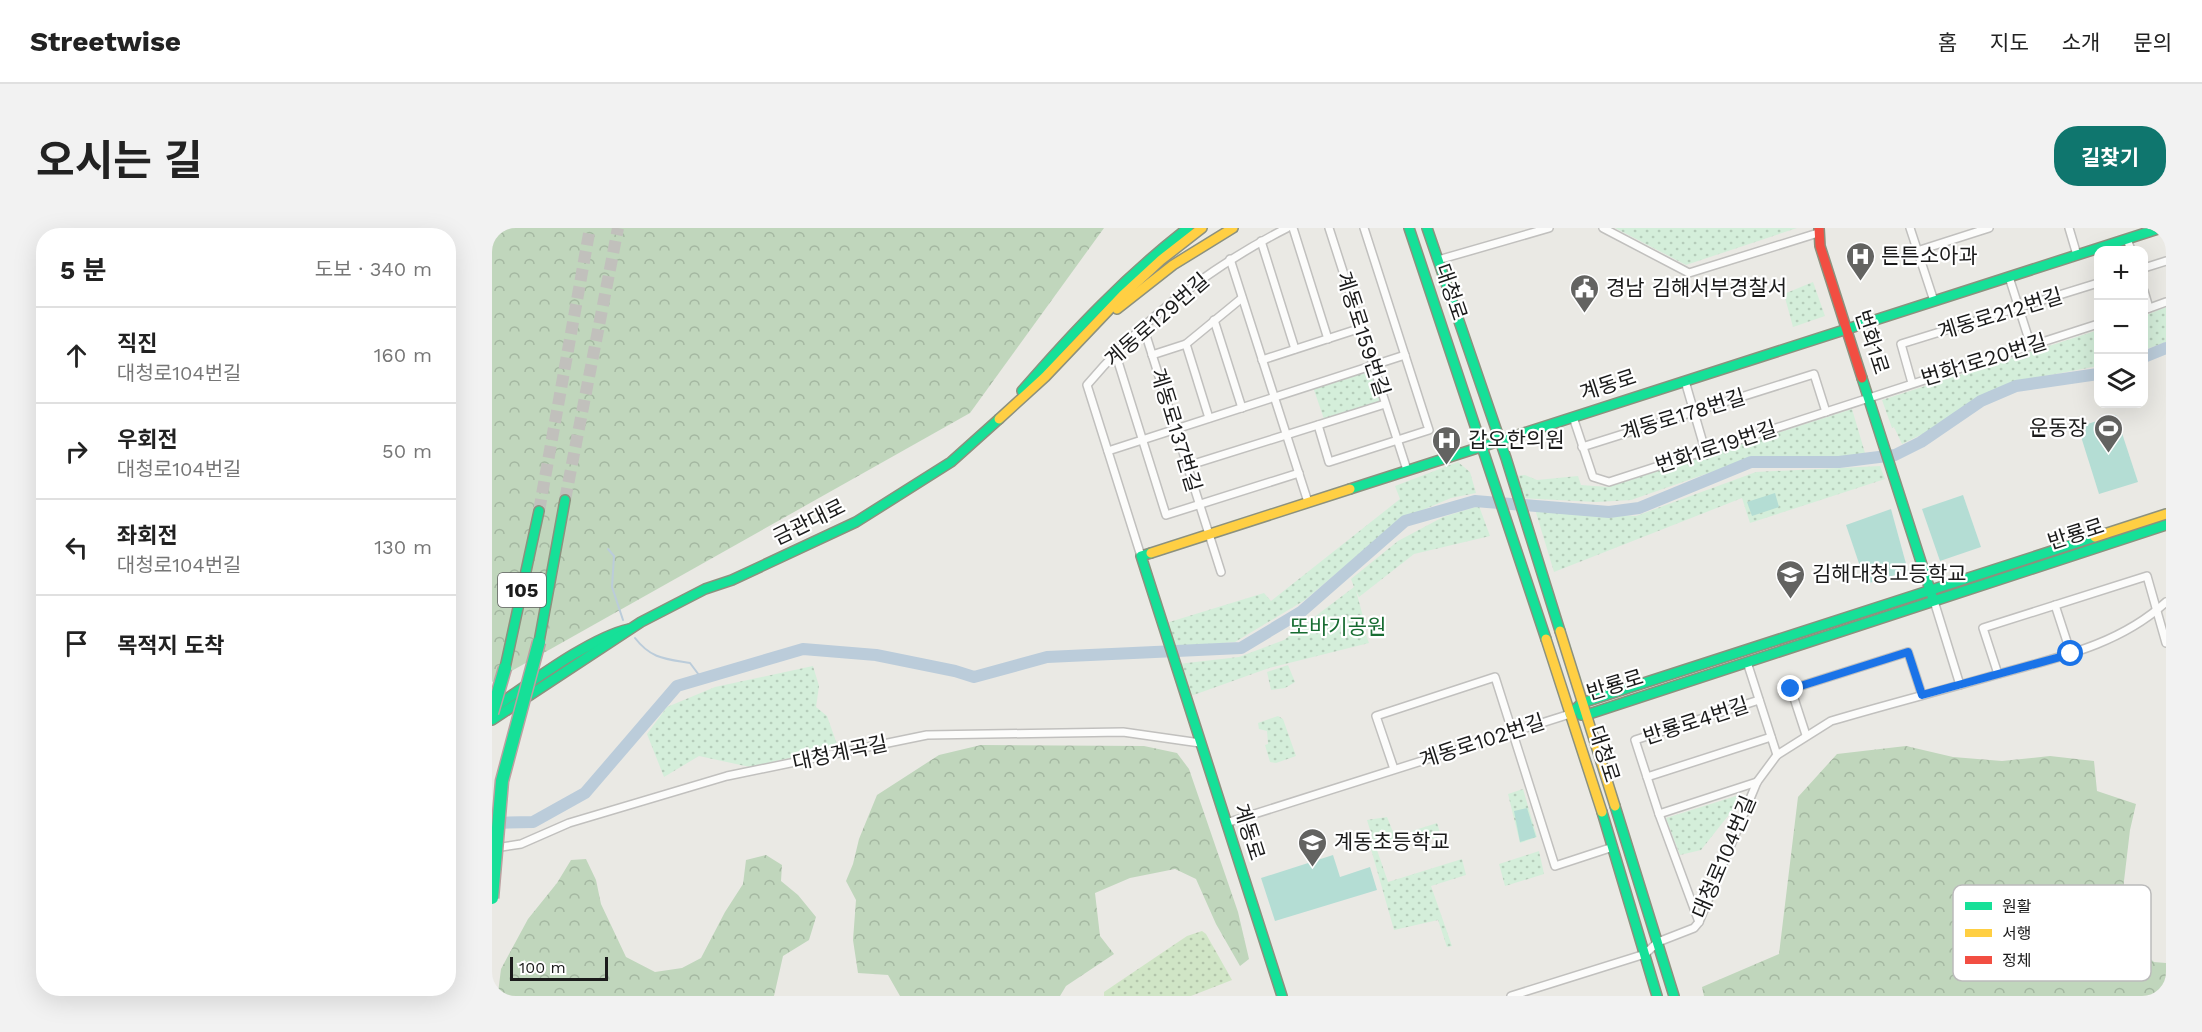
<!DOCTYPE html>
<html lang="ko">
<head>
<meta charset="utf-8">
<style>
  body { margin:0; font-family:"Work Sans","Noto Sans KR",sans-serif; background:#f2f2f2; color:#222 }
  .controls { position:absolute; right:18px; top:18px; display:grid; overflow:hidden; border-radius:12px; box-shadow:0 6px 24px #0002 }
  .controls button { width:54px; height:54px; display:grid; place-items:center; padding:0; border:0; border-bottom:2px solid #e0e0e0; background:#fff; color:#222; font:30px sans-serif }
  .scale { position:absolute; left:18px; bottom:15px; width:98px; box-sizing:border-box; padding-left:6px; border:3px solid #1b1b1b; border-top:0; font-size:16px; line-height:21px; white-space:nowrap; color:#1b1b1b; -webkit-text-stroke:4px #fff; paint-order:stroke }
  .stop { position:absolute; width:18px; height:18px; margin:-14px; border:4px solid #1a73e8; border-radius:50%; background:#fff }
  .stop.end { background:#1a73e8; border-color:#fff; box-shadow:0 2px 6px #0008 }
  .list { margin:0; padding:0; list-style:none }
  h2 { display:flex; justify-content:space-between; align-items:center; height:78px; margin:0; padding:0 24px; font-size:26px }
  h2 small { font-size:20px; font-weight:400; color:#767676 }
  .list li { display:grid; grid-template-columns:39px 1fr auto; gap:18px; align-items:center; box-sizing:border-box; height:96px; padding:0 24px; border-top:2px solid #e0e0e0 }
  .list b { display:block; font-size:22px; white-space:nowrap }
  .list p { margin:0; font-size:20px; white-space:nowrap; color:#767676 }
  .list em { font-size:20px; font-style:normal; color:#767676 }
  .icon { flex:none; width:33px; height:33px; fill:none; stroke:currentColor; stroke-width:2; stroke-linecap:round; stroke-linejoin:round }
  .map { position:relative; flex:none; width:1674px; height:768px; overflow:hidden; border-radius:24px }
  header { display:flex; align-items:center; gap:36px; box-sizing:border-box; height:84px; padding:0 30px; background:#fff; border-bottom:2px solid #e0e0e0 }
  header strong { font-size:28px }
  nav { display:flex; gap:33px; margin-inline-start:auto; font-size:21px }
  .intro { display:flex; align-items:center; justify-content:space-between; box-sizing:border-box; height:144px; padding:0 36px }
  h1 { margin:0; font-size:42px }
  .button { padding:15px 27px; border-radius:24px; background:#0f766e; color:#fff; font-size:21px; font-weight:700 }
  main { display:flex; gap:36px; padding:0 36px }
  aside { flex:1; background:#fff; border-radius:24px; box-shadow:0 6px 24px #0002 }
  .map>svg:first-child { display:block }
  .grass { fill:url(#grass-dots) }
  .forest { fill:url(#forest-crowns) }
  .park { fill:url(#park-dots) }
  .pitch { fill:#b4ddd4 }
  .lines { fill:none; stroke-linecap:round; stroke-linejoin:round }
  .stream { stroke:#bbccda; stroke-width:2 }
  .river { stroke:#bbccda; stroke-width:12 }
  .highway-tunnel { stroke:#c1c0bc; stroke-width:12; stroke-dasharray:12 6; stroke-linecap:butt }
  .street-casing { stroke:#c1c0be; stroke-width:10 }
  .fast-casing { stroke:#8c917e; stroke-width:12 }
  .slow-casing { stroke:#8c917e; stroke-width:12 }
  .jam-casing { stroke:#8c917e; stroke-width:12 }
  .street { stroke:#fcfcfb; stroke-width:7 }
  .fast { stroke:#16e098; stroke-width:9 }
  .slow { stroke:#ffcf43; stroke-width:9 }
  .jam { stroke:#f24e42; stroke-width:9 }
  .fast-bridge-casing { stroke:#bba0a0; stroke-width:15; stroke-linecap:butt }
  .fast-bridge { stroke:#16e098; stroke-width:12 }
  .route { stroke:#1a73e8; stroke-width:8 }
  .labels { text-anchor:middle; stroke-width:4.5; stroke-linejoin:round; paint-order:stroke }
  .shield { fill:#fff; stroke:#5f5f5f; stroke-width:1.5 }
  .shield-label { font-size:20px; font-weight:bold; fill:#1b1b1b }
  .poi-label { font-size:21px; fill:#1b1b1b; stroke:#fff; text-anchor:start }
  .street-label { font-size:21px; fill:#1b1b1b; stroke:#fff }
  .park-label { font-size:21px; fill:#176c31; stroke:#fff }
  .key { fill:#fff; stroke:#bbb; stroke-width:1.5 }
  .key-label { font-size:16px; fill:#1b1b1b }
</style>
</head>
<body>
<header>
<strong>Streetwise</strong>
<nav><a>홈</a><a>지도</a><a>소개</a><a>문의</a></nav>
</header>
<div class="intro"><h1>오시는 길</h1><a class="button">길찾기</a></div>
<main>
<aside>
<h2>5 분<small>도보 · 340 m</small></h2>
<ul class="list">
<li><svg class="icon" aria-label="ahead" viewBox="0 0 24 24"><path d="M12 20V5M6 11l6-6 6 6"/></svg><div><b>직진</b><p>대청로104번길</p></div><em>160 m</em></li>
<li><svg class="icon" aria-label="right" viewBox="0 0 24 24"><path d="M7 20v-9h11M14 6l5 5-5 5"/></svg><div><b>우회전</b><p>대청로104번길</p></div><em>50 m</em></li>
<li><svg class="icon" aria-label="left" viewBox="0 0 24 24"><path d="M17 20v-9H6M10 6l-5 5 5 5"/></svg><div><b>좌회전</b><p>대청로104번길</p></div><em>130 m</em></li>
<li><svg class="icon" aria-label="arrive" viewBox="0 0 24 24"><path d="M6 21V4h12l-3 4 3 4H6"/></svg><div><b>목적지 도착</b></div></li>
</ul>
</aside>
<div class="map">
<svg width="1674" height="768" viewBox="0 0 1674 768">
  <defs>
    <pattern id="grass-dots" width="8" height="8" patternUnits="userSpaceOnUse" patternTransform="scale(1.5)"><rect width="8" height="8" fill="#d0e5c6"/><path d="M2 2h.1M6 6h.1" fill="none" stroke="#b2c4aa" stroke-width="1.8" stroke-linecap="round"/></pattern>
    <pattern id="forest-crowns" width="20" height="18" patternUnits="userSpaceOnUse" patternTransform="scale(1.5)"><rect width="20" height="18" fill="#c0d6bc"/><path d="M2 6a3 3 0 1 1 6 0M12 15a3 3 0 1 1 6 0" fill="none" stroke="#a4b7a1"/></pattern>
    <pattern id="park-dots" width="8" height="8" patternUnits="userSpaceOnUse" patternTransform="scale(1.5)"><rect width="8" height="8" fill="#d4eeda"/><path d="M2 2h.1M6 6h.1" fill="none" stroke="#b5ccba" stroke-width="1.8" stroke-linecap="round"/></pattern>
  </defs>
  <rect width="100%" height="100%" fill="#eae9e4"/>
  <polygon class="grass" points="710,703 714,706 740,752 699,768 612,768 612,764 695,708"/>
  <g class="forest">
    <polygon points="0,0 612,0 478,185 0,454"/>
    <polygon points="489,517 652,518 685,525 697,541 746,684 757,731 748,738 724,696 704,651 683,641 638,650 603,665 608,708 622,726 574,758 568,768 408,768 396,747 366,745 361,712 364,672 354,653 361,636 367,611 385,567 447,527"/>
    <polygon points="1414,518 1461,529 1510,533 1558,528 1602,533 1605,563 1644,576 1638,602 1626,704 1662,734 1674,735 1674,768 1212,768 1210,759 1287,726 1306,569 1345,526"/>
    <polygon points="274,627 290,637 289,653 306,667 324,689 317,712 291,728 282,768 1,768 6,765 9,741 36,691 65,655 79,632 94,631 104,652 109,676 134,729 163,744 190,740 209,730 233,684 251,656 254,632"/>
  </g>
  <g class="park">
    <polygon points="1123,0 1305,0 1194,37"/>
    <polygon points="1321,54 1333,88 1301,99 1292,66"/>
    <polygon points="1674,79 1674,114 1652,122 1652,88"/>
    <polygon points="1606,102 1606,138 1517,155 1443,200 1410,216 1402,199 1400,200 1390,172"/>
    <polygon points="880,140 892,174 833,194 821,159"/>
    <polygon points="1360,181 1373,225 1345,230 1260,230 1139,272 1104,274 1028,270 1021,248 1033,247 1045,252 1086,248 1089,257 1116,259"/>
    <polygon points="966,234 978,244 984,265 959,270 907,292 813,372 743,414 682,419 671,396 772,365 779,373 908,271 903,258"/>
    <polygon points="1388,238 1393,251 1258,295 1250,270 1062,344 1042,278 1082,285 1144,288 1264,244"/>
    <polygon points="987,278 998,308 922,326 867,369 864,363 872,392 869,393 877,415 777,440 696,469 686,436 747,429 792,412 862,359 859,351 906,313 951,289"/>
    <polygon points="796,437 803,454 793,460 779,462 775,444"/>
    <polygon points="321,438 327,458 324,479 335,488 346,519 258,539 207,528 172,549 155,506 175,479 223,459"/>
    <polygon points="786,488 791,491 804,528 784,535 778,534 773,517 776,516 775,503 767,501 766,495"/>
    <polygon points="1031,561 1045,609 1028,615 1016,566"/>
    <polygon points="1247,567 1251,569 1209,622 1188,627 1174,590"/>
    <polygon points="895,589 905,614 885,622 896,654 970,631 974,647 939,658 960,718 955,719 946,692 902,702 877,614 881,612 875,592"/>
    <polygon points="945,595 949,608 924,616 920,603"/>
    <polygon points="1047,623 1052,646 1013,658 1007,636"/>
  </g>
  <g class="pitch">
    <polygon points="1624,187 1646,254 1607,266 1586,199"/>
    <polygon points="1283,265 1287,279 1260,288 1255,274"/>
    <polygon points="1471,267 1489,319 1448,333 1430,281"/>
    <polygon points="1399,281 1416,343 1374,356 1354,297"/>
    <polygon points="1035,580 1044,609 1028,614 1022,583"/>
    <polygon points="841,627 848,649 878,639 885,662 783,693 769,650"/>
  </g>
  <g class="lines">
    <g class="stream">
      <polyline points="116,321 122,328 120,359 131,392"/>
      <path d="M143,410C159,431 174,431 198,435L210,451"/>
    </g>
    <g class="river">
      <polyline points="1652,129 1674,120"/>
      <polyline points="0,595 41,594 93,565 185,458 311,421 384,427 463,443 482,449 555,429 749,420 809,384 913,293 983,273 1117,284 1147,280 1259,234 1347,234 1403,227 1429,214 1489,173 1524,158 1606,146"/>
    </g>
    <g class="highway-tunnel">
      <polyline points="73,272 126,0"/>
      <polyline points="47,283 98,0"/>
    </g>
    <defs>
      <g id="street">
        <polyline points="801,0 836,111"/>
        <polyline points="837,0 915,242"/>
        <polyline points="1111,0 1197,45 1326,5"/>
        <polyline points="1418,0 1442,73"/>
        <polyline points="1577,0 1585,27"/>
        <polyline points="1635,11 1639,22"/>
        <polyline points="769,13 803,121"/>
        <polyline points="1425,23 1497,0"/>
        <polyline points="738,31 816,274"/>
        <polyline points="946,32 1057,0"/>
        <polyline points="1652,40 1674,33"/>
        <polyline points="1517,49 1539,118"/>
        <polyline points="1652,63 1657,80"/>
        <polyline points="1652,82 1674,74"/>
        <polyline points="722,92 750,180"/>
        <polyline points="651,98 729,344"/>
        <polyline points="694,116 717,190"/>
        <polyline points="623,124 674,287 807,245"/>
        <polyline points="660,127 694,116 750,70"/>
        <polyline points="770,132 869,100"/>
        <polyline points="1193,153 1213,222"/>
        <polyline points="1420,155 1409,116 1606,55"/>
        <polyline points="1081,189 1101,249 1117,254 1606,96"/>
        <polyline points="826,197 837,234 937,202 872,0"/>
        <polyline points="1090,219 1322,146 1334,184"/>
        <polyline points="616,223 913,127"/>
        <polyline points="695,238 893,176"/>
        <path d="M649,328L595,157C650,92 718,39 795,0"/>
        <polyline points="1442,373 1468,457"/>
        <polyline points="1563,377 1579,426"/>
        <polyline points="1255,434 1285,527"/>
        <polyline points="1506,446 1491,400 1655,348 1674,415"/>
        <polyline points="1314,507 1299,461 1416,424 1430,467"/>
        <polyline points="902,541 884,488 1003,449 1063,638 1121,619"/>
        <polyline points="1155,549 1279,509"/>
        <polyline points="1167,586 1265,554"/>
        <polyline points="734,595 1078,486"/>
        <polyline points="3,620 29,616 77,595 235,548 435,507 631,504 708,515"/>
        <polyline points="1207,694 1167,586 1143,512 1267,472"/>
        <path d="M1019,768L1153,726L1166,714L1202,700L1207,694L1265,554L1285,527L1339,493C1393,477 1448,463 1503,447C1563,430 1626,418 1674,374"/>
      </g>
      <g id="fast">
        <polyline points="917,0 1054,411"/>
        <polyline points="935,0 1014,230 1068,403"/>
        <polyline points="1370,150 1440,368"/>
        <path d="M530,163C581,104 634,48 696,0"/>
        <polyline points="858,261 1669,0"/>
        <polyline points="659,325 649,328 790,768"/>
        <polyline points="47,414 73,272"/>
        <polyline points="13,440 47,283"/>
        <path d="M0,481C36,457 97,410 137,401"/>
        <polyline points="1078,486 1090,475 1603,309"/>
        <polyline points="1089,487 1094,487 1674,297"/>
        <polyline points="0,492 149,394 213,361 240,352 364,294 459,234 507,191"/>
        <polyline points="1123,578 1182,768"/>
        <polyline points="1110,584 1165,768"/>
      </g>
      <g id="slow">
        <polyline points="625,81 681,37 741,0"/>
        <polyline points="507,191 553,149 631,67 669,32 710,0"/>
        <polyline points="1603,309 1674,286"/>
        <polyline points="659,325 858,261"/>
        <polyline points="1068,403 1123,578"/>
        <polyline points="1054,411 1110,584"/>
      </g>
      <polyline id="jam" points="1327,0 1328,18 1370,150"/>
    </defs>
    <use href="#street" class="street-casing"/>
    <use href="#fast" class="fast-casing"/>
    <use href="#slow" class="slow-casing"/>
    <use href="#jam" class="jam-casing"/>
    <use href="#street" class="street"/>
    <use href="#fast" class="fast"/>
    <use href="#slow" class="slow"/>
    <use href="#jam" class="jam"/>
    <defs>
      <g id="fast-bridge">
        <polyline points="0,485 13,440"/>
        <polyline points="0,670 10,553 47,414"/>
      </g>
    </defs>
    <use href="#fast-bridge" class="fast-bridge-casing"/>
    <use href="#fast-bridge" class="fast-bridge"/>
  </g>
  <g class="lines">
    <polyline class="route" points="1299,461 1416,424 1430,467 1579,426"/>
  </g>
  <defs>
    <symbol id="hospital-pin" viewBox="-11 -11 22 30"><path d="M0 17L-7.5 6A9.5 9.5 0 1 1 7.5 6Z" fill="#636361" stroke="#fff"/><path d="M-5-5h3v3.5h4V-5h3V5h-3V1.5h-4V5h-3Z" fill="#fff"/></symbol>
    <symbol id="civic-pin" viewBox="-11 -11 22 30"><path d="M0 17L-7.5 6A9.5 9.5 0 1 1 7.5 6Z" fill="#636361" stroke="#fff"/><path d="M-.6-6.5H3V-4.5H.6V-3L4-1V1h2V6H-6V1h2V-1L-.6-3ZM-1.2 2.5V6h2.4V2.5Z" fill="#fff"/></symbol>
    <symbol id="stadium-pin" viewBox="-11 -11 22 30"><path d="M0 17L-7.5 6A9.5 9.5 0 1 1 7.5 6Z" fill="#636361" stroke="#fff"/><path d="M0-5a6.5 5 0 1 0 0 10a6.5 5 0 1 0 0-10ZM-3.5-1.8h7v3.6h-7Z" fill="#fff"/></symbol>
    <symbol id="school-pin" viewBox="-11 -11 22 30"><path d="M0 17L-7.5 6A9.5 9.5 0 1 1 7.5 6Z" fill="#636361" stroke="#fff"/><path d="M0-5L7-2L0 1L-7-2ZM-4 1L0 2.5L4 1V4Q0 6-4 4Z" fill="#fff"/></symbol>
  </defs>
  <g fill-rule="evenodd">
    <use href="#hospital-pin" x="1352" y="12" width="33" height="45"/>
    <use href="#civic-pin" x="1076" y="44" width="33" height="45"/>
    <use href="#stadium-pin" x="1600" y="184" width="33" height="45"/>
    <use href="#hospital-pin" x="938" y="196" width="33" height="45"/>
    <use href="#school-pin" x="1282" y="330" width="33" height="45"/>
    <use href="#school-pin" x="804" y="598" width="33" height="45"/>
  </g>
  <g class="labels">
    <rect class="shield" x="6" y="345" width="48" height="34" rx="4.5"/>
    <g class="shield-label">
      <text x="30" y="369">105</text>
    </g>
    <g class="poi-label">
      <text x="1389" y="35">튼튼소아과</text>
      <text x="1114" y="67">경남 김해서부경찰서</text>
      <text x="1595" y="207" text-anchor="end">운동장</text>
      <text x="976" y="219">갑오한의원</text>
      <text x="1320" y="353">김해대청고등학교</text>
      <text x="842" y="621">계동초등학교</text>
    </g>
    <g class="street-label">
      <text transform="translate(959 64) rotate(71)" y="7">대청로</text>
      <text transform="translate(1508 86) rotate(-17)" y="7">계동로212번길</text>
      <text transform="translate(665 92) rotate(-41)" y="7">계동로129번길</text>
      <text transform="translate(871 106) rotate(72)" y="7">계동로159번길</text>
      <text transform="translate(1380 114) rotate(72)" y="7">번화1로</text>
      <text transform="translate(1492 132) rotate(-17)" y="7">번화1로20번길</text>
      <text transform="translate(1116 157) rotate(-18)" y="7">계동로</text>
      <text transform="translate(1191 187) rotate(-17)" y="7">계동로178번길</text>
      <text transform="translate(684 202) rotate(73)" y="7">계동로137번길</text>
      <text transform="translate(1224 219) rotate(-18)" y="7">번화1로19번길</text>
      <text transform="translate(317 294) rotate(-26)" y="7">금관대로</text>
      <text transform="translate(1584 306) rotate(-18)" y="7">반룡로</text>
      <text transform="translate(1123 457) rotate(-17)" y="7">반룡로</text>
      <text transform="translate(1204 493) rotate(-18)" y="7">반룡로4번길</text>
      <text transform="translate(990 513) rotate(-18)" y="7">계동로102번길</text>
      <text transform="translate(348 525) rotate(-12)" y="7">대청계곡길</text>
      <text transform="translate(1112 526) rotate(72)" y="7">대청로</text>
      <text transform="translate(757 604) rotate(72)" y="7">계동로</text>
      <text transform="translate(1232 629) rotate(-67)" y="7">대청로104번길</text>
    </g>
    <g class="park-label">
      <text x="846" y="406">또바기공원</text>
    </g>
  </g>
  <rect x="1461" y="657" width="198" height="96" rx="9" class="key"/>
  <rect x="1473" y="674" width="27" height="8" fill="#16e098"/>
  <rect x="1473" y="701" width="27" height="8" fill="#ffcf43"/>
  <rect x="1473" y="728" width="27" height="8" fill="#f24e42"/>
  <g class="key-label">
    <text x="1510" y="684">원활</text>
    <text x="1510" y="711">서행</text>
    <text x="1510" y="738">정체</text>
  </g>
</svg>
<div class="controls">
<button>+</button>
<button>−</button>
<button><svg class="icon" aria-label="layers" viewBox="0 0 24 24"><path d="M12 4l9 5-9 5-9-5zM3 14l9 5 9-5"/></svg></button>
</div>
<div class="scale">100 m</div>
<div class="stop" style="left:1579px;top:426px"></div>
<div class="stop end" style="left:1299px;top:461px"></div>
</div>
</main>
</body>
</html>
